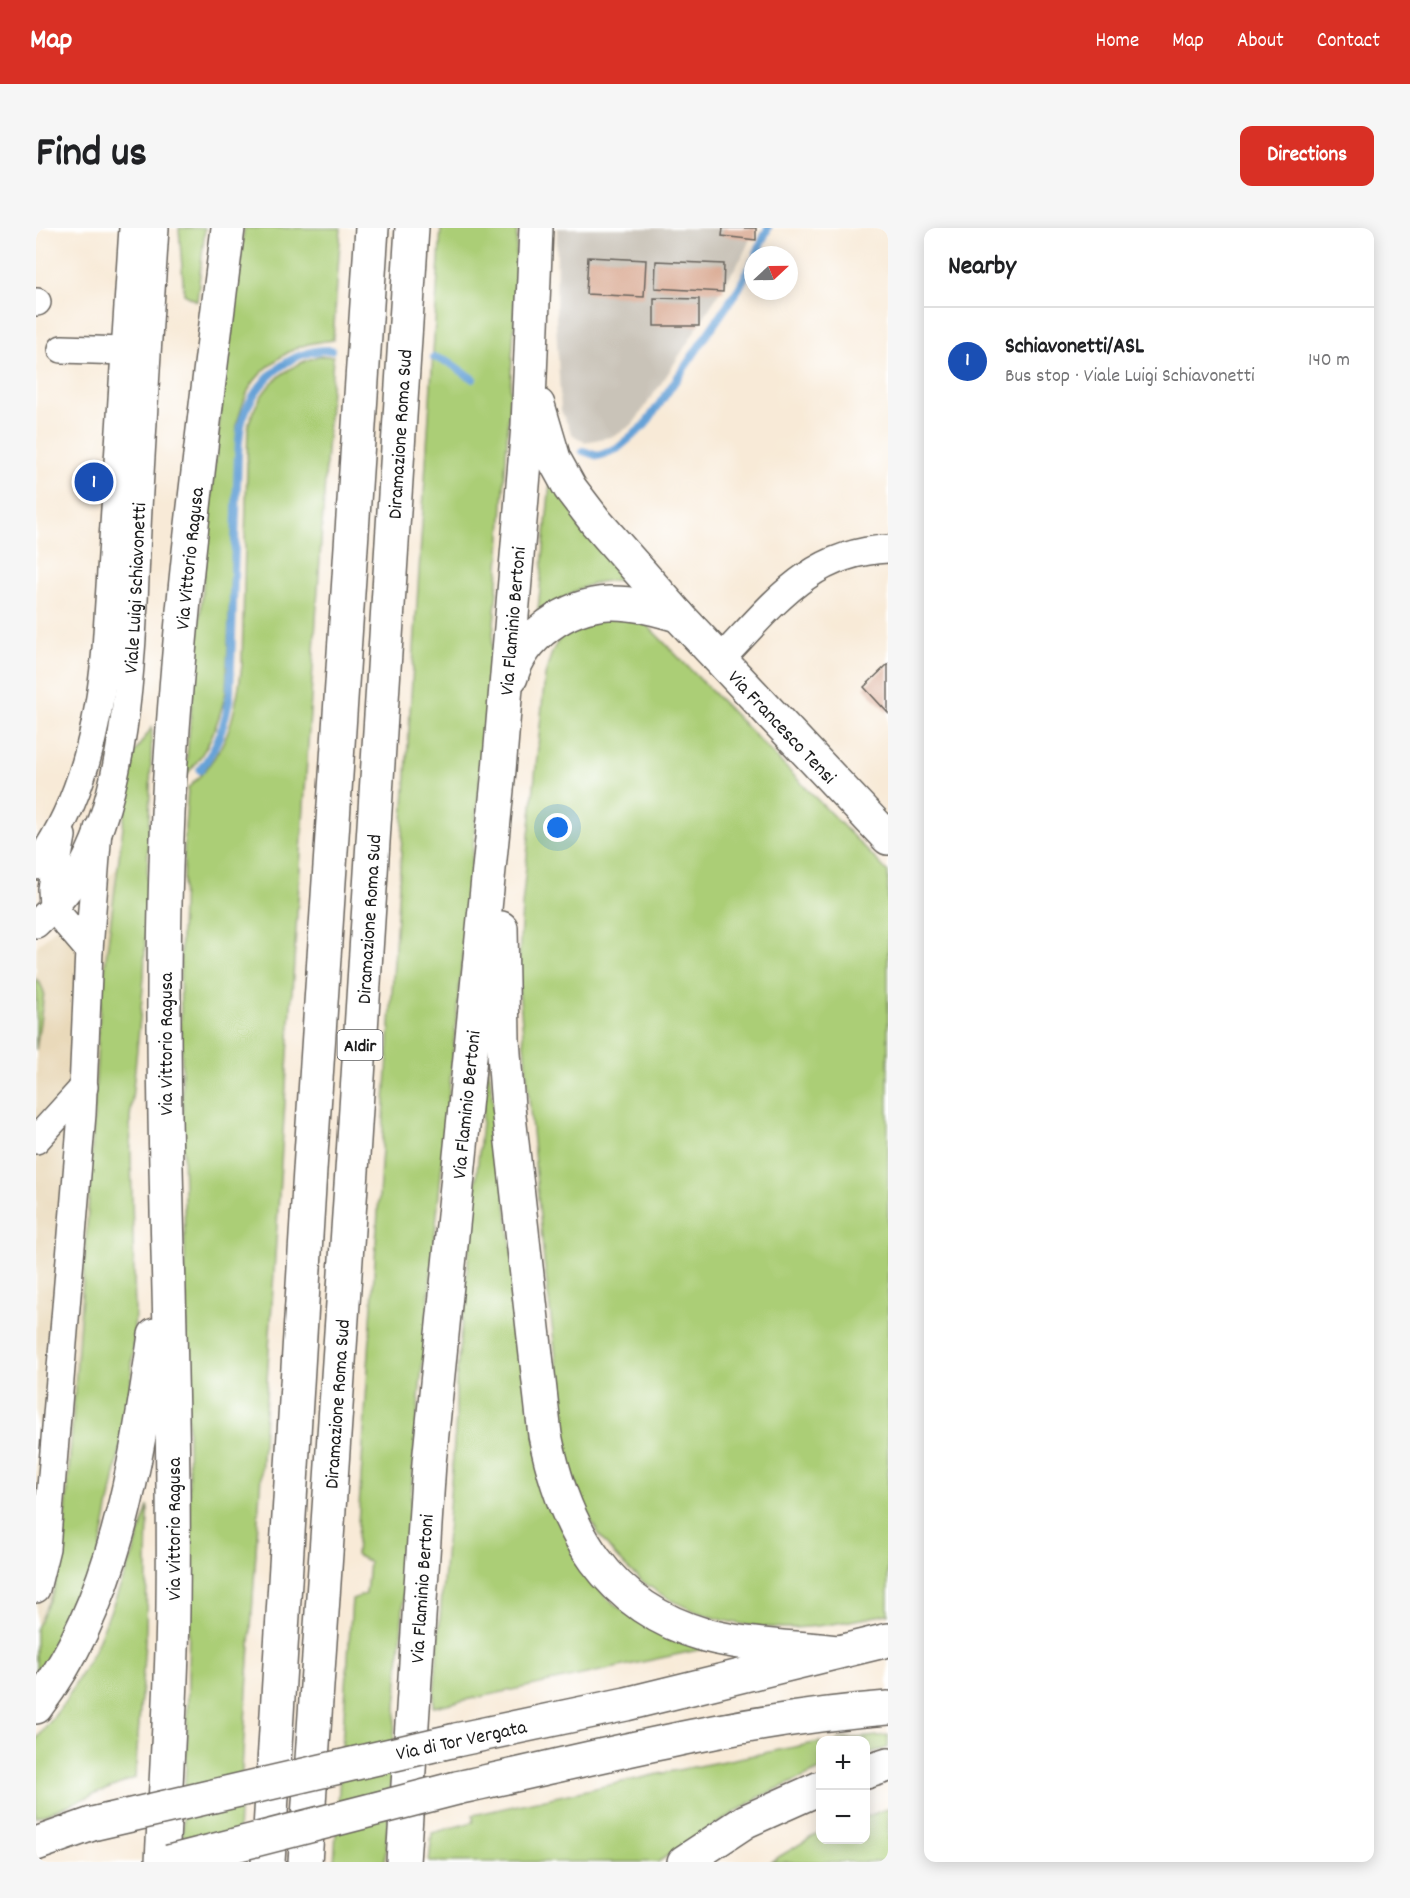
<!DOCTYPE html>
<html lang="en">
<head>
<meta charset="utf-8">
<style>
  body { margin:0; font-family:Dekko,sans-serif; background:#f6f6f6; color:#202124 }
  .controls { position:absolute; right:18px; bottom:18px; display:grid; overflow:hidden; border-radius:12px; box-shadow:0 3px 15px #0003 }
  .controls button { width:54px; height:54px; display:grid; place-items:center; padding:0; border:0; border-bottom:2px solid #e0e0e0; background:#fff; color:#202124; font:30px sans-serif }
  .compass { position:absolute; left:708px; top:18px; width:54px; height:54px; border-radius:50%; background:#fff; box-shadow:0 3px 15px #0003; rotate:68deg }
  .you { position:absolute; left:522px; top:600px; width:21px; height:21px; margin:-15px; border:4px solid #fff; border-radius:50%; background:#1a73e8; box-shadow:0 0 0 9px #1a73e833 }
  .badge { display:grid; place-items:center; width:39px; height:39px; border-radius:50%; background:#d93025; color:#fff; font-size:20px; font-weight:700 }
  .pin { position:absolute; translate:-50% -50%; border:3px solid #fff; box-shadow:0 2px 6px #0006 }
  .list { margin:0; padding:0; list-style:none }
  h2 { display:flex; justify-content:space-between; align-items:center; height:78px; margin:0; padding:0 24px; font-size:26px }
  h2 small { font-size:20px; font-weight:400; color:#757577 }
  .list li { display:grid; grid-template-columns:39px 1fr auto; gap:18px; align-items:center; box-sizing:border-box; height:108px; padding:0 24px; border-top:2px solid #e0e0e0 }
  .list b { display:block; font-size:22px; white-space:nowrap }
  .list p { margin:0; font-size:20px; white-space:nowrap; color:#757577 }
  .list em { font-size:20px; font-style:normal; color:#757577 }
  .map { position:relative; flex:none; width:852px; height:1634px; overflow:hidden; border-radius:12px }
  header { display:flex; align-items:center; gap:36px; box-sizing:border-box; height:84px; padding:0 30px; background:#d93025; color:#fff }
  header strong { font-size:28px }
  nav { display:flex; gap:33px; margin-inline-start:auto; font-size:21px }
  .intro { display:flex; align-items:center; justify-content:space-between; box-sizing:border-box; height:144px; padding:0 36px }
  h1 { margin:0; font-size:42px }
  .button { padding:15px 27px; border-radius:12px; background:#d93025; color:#fff; font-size:21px; font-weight:700 }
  main { display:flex; gap:36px; padding:0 36px }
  aside { flex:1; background:#fff; border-radius:12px; box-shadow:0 3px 15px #0003 }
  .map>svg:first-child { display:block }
  .built { fill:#e9d9ba }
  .industrial { fill:#c9c3b8 }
  .green { fill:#abce76; stroke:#647549; stroke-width:1.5 }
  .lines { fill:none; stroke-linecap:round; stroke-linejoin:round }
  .stream { stroke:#66a2d7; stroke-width:8 }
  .building { fill:#dcaf99 }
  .minor-casing { stroke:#69645d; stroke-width:30 }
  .major-casing { stroke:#69645d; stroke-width:36 }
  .highway-casing { stroke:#69645d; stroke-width:36 }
  .minor { stroke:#fff; stroke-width:27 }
  .major { stroke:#fff; stroke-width:33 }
  .highway { stroke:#fff; stroke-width:33 }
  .major-bridge-casing { stroke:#69645d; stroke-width:36; stroke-linecap:butt }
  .major-bridge { stroke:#fff; stroke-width:33 }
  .labels { text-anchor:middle; stroke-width:6; stroke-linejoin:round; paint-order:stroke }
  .shield { fill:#fff; stroke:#606060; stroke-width:1.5 }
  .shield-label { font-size:18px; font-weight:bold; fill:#1c1c1c }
  .street-label { font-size:20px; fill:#1c1c1c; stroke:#fff }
</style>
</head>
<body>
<header>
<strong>Map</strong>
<nav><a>Home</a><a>Map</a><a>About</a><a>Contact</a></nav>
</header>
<div class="intro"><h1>Find us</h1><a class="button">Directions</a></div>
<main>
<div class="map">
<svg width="852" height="1634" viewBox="0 0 852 1634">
  <rect width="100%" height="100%" fill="#fff"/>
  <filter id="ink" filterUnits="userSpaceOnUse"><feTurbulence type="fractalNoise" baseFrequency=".0167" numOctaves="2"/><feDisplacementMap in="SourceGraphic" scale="12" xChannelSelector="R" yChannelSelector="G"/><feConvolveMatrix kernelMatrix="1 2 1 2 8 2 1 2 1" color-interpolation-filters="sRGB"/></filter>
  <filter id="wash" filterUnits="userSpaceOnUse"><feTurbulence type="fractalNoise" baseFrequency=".008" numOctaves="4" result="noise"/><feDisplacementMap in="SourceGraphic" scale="24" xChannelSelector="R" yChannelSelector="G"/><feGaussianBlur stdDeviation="1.35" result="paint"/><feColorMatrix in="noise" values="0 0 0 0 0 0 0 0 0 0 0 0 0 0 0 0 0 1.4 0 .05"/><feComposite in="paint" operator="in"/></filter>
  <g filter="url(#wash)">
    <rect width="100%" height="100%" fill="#f8ead7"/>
    <polygon class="built" points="82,639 27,1325 17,1364 0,1400 0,719"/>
    <polygon class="industrial" points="521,0 719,0 706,29 631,147 597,196 579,208 549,214 537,207 525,183 520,96"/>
    <g class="green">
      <polygon points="143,0 169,0 161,73 148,66"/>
      <path d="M208,0H305L297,112C288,113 278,114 269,117C249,123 225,142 214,159C208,170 205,183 201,195L190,464C182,497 172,524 149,548L176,261L189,145Z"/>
      <polygon points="405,0 481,0 478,100 463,340 445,539 380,1200 349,1634 298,1634 316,1371 330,1366 333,1334 320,1327"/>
      <path d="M282,128H297L200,1634H145L151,1515L154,1326L144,734L149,598L152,560C192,523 199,490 206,437L212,197C225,158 245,141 282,128Z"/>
      <path d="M515,244L602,353C557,348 533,362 501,393Z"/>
      <path d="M557,386L608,394L852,644V1386C818,1392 783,1400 747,1400C641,1399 549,1334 532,1225L508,1033L483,762V731L486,678L509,448C518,410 525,405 557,386Z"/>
      <polygon points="116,499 108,750 94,891 99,1085 94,1171 57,1356 0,1454 0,1400 17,1364 27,1325 53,971 64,778 96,528"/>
      <polygon points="0,751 5,757 8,765 0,822"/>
      <polygon points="452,834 500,1212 555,1351 572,1371 597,1390 667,1421 397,1479 420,1191 420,1153"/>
      <polygon points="112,1278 110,1401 99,1550 0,1590 0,1512 29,1474 59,1421 97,1327"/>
      <polygon points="852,1507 852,1520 830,1526 830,1512 800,1512"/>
      <polygon points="784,1514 784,1542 723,1569 622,1634 393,1634 396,1605 437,1594 437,1587 632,1544"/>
      <polygon points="852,1580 852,1634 734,1634 784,1604 784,1612 830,1612 830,1589"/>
    </g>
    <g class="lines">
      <g class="stream">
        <polyline points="720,27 732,0"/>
        <polyline points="398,129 414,135 437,151"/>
        <polyline points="547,223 562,228 581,221 609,197 703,60 717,33"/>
        <path d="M164,542C182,518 190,494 194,465L202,227C203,215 203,202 207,190C219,154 255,120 295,122"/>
      </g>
    </g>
    <g id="blocks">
      <g class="building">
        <polygon points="687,0 720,0 720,12 686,8"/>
        <polygon points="552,29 610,32 608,69 550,66"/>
        <polygon points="620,33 688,36 687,64 619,60"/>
        <polygon points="618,70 663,71 663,98 618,98"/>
        <polygon points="852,436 852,485 828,459"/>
      </g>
    </g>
  </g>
  <g filter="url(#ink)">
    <use href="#blocks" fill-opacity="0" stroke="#69645d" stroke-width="1.5"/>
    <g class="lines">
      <defs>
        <g id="minor">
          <polyline points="0,74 1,74"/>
          <polyline points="26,121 88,123"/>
          <path d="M683,433C735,380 772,324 852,321"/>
          <polyline points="26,608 16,661 17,680 53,722"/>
          <path d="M0,638C46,576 63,497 70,421L97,0"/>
          <path id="s1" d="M0,696C14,683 28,669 39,652C99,556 96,392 102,280C107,187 113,93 119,0"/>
          <polyline points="0,912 48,859"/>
          <polyline points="0,1361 10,1320 46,886 53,722 62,601"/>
        </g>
        <g id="major">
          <path id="s2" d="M642,387L852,610"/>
          <polyline points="420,1512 590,1476 852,1412"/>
          <path d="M421,1560C564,1529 706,1491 852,1480"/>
          <polyline points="0,1616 56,1596"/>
        </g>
        <g id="highway">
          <polyline points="502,177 518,231 534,260 560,294 642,387"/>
          <path d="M475,449C486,408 531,377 573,375C597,374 620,381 642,387"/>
          <path d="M465,700L467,812L472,879L509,1207C528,1302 571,1379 669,1407C711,1418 758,1419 801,1424"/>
          <path d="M0,1479C81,1372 100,1235 119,1107"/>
          <polyline points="830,1544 852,1537"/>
          <path id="s3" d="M126,1634C130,1549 136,1464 137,1379C140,1132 122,885 130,639C136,425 166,212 192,0"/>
          <polyline points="232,1634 274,942 336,0"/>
          <path id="s4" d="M269,1634L317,928L376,0"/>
          <path id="s5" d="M367,1634L393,1235L463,542L492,198L500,0"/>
          <polyline points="648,1634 710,1593 784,1560"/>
        </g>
      </defs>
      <use href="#minor" class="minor-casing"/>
      <use href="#major" class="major-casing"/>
      <use href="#highway" class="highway-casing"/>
      <use href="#minor" class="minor"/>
      <use href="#major" class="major"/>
      <use href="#highway" class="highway"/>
      <defs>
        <g id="major-bridge">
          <polyline points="56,1596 420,1512"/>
          <polyline points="133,1634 421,1560"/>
        </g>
      </defs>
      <use href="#major-bridge" class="major-bridge-casing"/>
      <use href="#major-bridge" class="major-bridge"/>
    </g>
  </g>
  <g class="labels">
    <rect class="shield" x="301.5" y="802" width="45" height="30" rx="4.5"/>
    <g class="shield-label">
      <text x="324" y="823">A1dir</text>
    </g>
    <g class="street-label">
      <text dy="7" stroke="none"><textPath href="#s4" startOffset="1431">Diramazione Roma Sud</textPath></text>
      <text dy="7" stroke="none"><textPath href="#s3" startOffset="1305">Via Vittorio Ragusa</textPath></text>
      <text dy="7" stroke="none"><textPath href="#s1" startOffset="360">Viale Luigi Schiavonetti</textPath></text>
      <text dy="7" stroke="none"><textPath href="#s5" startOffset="1246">Via Flaminio Bertoni</textPath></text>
      <text dy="7" stroke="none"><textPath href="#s2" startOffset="153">Via Francesco Tensi</textPath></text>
      <text dy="7" stroke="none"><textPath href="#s4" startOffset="945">Diramazione Roma Sud</textPath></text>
      <text transform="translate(129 816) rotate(-90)" y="7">Via Vittorio Ragusa</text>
      <text dy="7" stroke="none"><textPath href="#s5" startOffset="760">Via Flaminio Bertoni</textPath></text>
      <text dy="7" stroke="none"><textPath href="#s4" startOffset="459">Diramazione Roma Sud</textPath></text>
      <text transform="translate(137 1301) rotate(-90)" y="7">Via Vittorio Ragusa</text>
      <text dy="7" stroke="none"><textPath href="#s5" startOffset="274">Via Flaminio Bertoni</textPath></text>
      <text transform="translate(425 1511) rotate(-12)" y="7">Via di Tor Vergata</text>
    </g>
  </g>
</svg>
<div class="controls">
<button>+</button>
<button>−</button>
</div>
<svg class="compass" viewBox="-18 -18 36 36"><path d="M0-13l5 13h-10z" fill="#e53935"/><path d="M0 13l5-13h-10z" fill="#757577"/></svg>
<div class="you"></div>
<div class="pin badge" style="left:58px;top:254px;background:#1a4fb4">1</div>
</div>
<aside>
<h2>Nearby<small></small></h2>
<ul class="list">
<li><span class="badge" style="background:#1a4fb4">1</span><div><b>Schiavonetti/ASL</b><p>Bus stop · Viale Luigi Schiavonetti</p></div><em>140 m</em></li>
</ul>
</aside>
</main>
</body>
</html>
